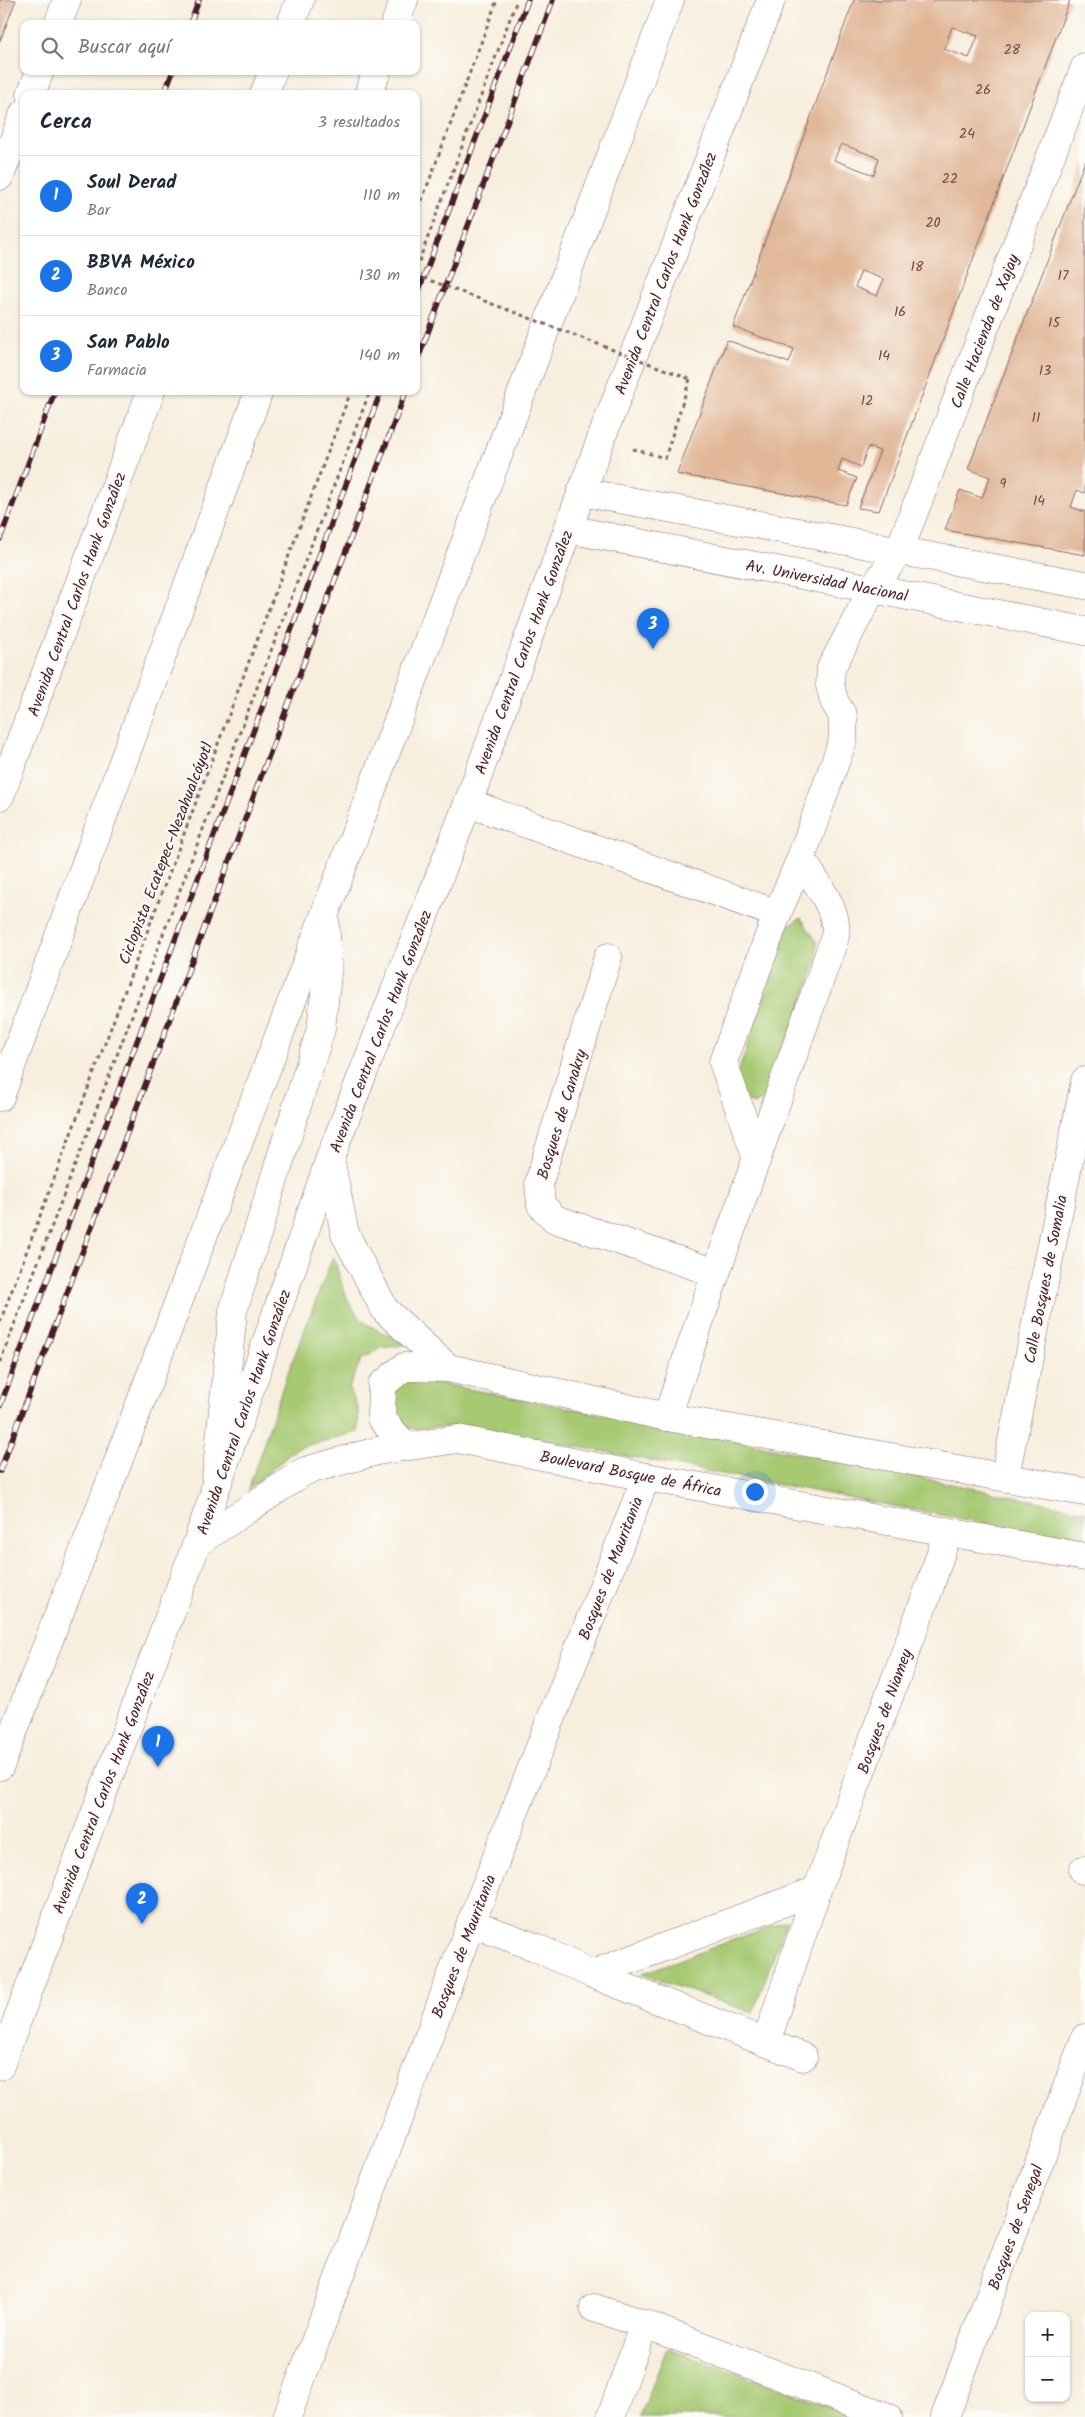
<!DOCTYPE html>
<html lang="es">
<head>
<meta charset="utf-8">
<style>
  body { margin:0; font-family:Kalam,sans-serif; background:#f6f6f7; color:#1f2937 }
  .controls { position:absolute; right:15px; bottom:15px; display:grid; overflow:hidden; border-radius:10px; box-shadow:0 1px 4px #0004 }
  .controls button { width:45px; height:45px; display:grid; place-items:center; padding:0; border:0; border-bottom:1px solid #e0e1e3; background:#fff; color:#1f2937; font:25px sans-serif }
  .you { position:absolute; left:754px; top:1491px; width:18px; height:18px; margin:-12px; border:4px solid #fff; border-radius:50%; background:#1a73e8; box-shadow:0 0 0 8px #1a73e833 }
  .badge { display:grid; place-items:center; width:32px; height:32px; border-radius:50%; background:#1a73e8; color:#fff; font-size:16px; font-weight:700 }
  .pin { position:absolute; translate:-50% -41px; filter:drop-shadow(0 1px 2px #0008) }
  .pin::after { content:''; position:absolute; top:26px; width:18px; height:15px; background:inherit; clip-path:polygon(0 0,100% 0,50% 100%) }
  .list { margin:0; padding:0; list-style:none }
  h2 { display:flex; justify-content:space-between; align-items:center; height:65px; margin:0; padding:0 20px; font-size:21px }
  h2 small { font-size:16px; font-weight:400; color:#747a83 }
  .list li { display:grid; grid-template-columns:32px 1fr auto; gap:15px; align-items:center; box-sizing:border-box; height:80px; padding:0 20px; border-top:1px solid #e0e1e3 }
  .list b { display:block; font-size:19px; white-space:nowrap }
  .list p { margin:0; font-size:16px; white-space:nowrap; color:#747a83 }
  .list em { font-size:16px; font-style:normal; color:#747a83 }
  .icon { flex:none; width:28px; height:28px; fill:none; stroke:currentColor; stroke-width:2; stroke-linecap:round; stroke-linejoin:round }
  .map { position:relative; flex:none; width:1085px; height:2417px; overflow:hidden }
  .search { position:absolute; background:#fff; box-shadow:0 1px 4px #0004; left:20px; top:20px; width:400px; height:55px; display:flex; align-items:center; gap:12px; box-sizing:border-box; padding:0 18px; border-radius:10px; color:#747a83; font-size:19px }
  .panel { position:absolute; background:#fff; box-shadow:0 1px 4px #0004; left:20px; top:90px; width:400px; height:305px; border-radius:10px }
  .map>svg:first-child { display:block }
  .green { fill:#a6c972; stroke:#78744e }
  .building { fill:#e1b798; fill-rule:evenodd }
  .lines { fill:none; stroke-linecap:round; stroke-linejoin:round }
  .minor-casing { stroke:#876769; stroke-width:29 }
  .major-casing { stroke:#876769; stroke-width:29 }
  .highway-casing { stroke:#876769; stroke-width:29 }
  .path { stroke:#876769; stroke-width:3; stroke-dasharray:4 4; stroke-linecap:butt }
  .minor { stroke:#fff; stroke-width:28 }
  .major { stroke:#fff; stroke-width:28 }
  .highway { stroke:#fff; stroke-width:28 }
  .rail-casing { stroke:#4a1f2b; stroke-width:5.5 }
  .rail { stroke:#fdfcf7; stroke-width:4; stroke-dasharray:11; stroke-linecap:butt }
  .path-bridge { stroke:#876769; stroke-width:3; stroke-dasharray:4 4; stroke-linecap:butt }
  .labels { text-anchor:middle; stroke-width:4; stroke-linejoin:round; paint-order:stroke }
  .number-label { font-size:14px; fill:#704546 }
  .street-label { font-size:16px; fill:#4a1f2b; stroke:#fdfcf7 }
</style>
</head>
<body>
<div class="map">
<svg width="1085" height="2417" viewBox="0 0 1085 2417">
  <rect width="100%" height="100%" fill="#fdfcf7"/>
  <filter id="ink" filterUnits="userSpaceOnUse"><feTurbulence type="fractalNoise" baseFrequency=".02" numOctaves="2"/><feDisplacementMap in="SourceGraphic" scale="10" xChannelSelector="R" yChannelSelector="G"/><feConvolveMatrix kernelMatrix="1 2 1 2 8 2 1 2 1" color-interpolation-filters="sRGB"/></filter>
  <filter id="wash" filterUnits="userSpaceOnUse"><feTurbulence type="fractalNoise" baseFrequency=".0096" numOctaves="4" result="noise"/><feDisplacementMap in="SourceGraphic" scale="20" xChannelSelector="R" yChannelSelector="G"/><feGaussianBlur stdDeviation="1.12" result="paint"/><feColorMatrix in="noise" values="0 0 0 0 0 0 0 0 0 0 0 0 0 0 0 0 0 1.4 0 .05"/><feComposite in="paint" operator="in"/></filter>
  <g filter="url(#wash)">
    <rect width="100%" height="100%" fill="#f7eedd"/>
    <g class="green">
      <polygon points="801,918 817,942 817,963 766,1098 753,1104 739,1095 735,1082 789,925"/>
      <path d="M333,1256C340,1276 345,1304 362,1320C374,1331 395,1337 410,1344L381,1348L361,1360L349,1388L358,1408V1432L297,1448L248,1490L284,1383Z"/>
      <path d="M415,1379L648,1423L1085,1511V1542L467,1426L405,1429C395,1409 387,1402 402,1382Z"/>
      <polygon points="787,1920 753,2013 641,1974"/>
      <polygon points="667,2348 858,2417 640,2417"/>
    </g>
    <g id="blocks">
      <g class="building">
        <polygon points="0,0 16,0 0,41"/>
        <path d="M854,0H1070L879,511L858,508L880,451L868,447L861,467L842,459L838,471L857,478L846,505L677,474L727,340L789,363L794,349L733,327ZM952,27L978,36L969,58L944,49ZM841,144L879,158L874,175L834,160ZM861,271L884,279L877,296L855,287Z"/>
        <polygon points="1085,161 1085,493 1077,490 1071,507 1085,512 1085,555 945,530 960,490 982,498 990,477 968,469"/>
      </g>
    </g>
  </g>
  <g filter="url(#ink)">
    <use href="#blocks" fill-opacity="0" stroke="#876769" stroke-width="1"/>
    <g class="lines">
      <defs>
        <g id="minor">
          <polyline points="58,24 67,0"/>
          <polyline points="31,94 40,71"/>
          <polyline points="0,176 24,113"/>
          <polyline points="581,492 1085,585"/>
          <polyline points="568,529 1085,631"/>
          <polyline points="468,803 777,914"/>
          <polyline points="608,957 539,1182 541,1205 555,1219 716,1273"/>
          <polyline points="330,1158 345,1234 385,1310 448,1368 667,1417 1085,1492"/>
          <polyline points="757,1159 723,1062 777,914 801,858 843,740 843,716 834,701 830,685 831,668 872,590 899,551 1085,67"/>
          <path d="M667,1417L716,1273L835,937C840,910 814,881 801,858"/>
          <polyline points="405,1446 381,1418 382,1385 404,1367 448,1368"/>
          <polyline points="1005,1476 1085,1081"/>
          <polyline points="197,1543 305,1471 377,1451 458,1439 646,1477 1085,1557"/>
          <polyline points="1083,1870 1085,1870"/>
          <polyline points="471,1923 535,1947 592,1974 803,2057"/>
          <polyline points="592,1974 817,1890"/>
          <polyline points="766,2043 817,1890 930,1586 948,1531"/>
          <polyline points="594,2308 644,2324 888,2417"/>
          <polyline points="287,2417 471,1923 646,1477"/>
          <polyline points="611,2417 644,2324"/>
          <polyline points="945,2417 1085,2038"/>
        </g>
        <g id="major">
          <polyline points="291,24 300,0"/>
          <polyline points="264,94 273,71"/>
          <polyline points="0,796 151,391"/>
          <polyline points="0,2066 197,1543 330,1158 468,803 601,439 771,0"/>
        </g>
        <g id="highway">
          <polyline points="395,24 404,0"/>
          <polyline points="368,94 377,71"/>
          <polyline points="0,1097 259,391"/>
          <polyline points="215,1489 233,1311 321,1029 328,966 325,920"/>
          <polyline points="0,1766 113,1475 670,0"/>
        </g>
      </defs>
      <use href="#minor" class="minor-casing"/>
      <use href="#major" class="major-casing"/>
      <use href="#highway" class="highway-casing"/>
      <g class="path">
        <polyline points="416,216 497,0"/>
        <polyline points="416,269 517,0"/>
        <polyline points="633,449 665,458 690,379"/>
        <polyline points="0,1322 351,391"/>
        <polyline points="0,1362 370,391"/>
      </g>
      <use href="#minor" class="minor"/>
      <use href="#major" class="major"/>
      <use href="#highway" class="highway"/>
      <defs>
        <g id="rail">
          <polyline points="190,24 199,0"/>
          <polyline points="164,94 173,71"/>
          <polyline points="416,298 528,0"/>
          <polyline points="416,364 553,0"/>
          <polyline points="0,539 55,391"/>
          <polyline points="0,1406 381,391"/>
          <polyline points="0,1471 406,391"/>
        </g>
      </defs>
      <use href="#rail" class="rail-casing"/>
      <use href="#rail" class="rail"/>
      <polyline class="path-bridge" points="416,275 690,379"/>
    </g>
  </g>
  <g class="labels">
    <g class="number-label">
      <text x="1012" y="54">28</text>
      <text x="983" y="94">26</text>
      <text x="967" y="138">24</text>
      <text x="950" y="183">22</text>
      <text x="933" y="227">20</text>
      <text x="917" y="271">18</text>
      <text x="1063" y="280">17</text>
      <text x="900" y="316">16</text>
      <text x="1054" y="327">15</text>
      <text x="884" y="360">14</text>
      <text x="1045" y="375">13</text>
      <text x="867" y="405">12</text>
      <text x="1036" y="422">11</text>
      <text x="1003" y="488">9</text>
      <text x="1039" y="505">14</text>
    </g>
    <g class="street-label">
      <text transform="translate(665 273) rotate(-69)" y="6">Avenida Central Carlos Hank González</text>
      <text transform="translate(984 331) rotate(-69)" y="6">Calle Hacienda de Xajay</text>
      <text transform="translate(827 580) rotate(11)" y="6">Av. Universidad Nacional</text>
      <text transform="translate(76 594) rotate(-70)" y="6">Avenida Central Carlos Hank González</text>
      <text transform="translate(523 652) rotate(-70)" y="6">Avenida Central Carlos Hank González</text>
      <text transform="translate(165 853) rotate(-69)" y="6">Ciclopista Ecatepec-Nezahualcóyotl</text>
      <text transform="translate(380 1031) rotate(-69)" y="6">Avenida Central Carlos Hank González</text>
      <text transform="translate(561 1114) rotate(-73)" y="6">Bosques de Canakry</text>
      <text transform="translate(1045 1279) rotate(-79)" y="6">Calle Bosques de Somalia</text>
      <text transform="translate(243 1412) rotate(-71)" y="6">Avenida Central Carlos Hank González</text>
      <text transform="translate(631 1473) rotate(11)" y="6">Boulevard Bosque de África</text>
      <text transform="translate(610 1568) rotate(-69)" y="6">Bosques de Mauritania</text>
      <text transform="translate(884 1711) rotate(-70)" y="6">Bosques de Niamey</text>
      <text transform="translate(103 1792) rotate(-69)" y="6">Avenida Central Carlos Hank González</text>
      <text transform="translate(463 1946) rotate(-69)" y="6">Bosques de Mauritania</text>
      <text transform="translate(1015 2227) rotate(-70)" y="6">Bosques de Senegal</text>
    </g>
  </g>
</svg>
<div class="controls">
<button>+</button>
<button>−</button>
</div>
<div class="you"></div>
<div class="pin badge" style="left:158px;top:1767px">1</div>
<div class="pin badge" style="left:142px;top:1924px">2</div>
<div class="pin badge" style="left:653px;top:649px">3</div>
<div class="search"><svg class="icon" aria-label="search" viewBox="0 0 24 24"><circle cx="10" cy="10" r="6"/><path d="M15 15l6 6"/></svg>Buscar aquí</div>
<section class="panel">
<h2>Cerca<small>3 resultados</small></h2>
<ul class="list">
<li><span class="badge">1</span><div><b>Soul Derad</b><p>Bar</p></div><em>110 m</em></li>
<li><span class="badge">2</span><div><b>BBVA México</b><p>Banco</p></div><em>130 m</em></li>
<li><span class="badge">3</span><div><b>San Pablo</b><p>Farmacia</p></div><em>140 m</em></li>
</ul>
</section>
</div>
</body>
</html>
